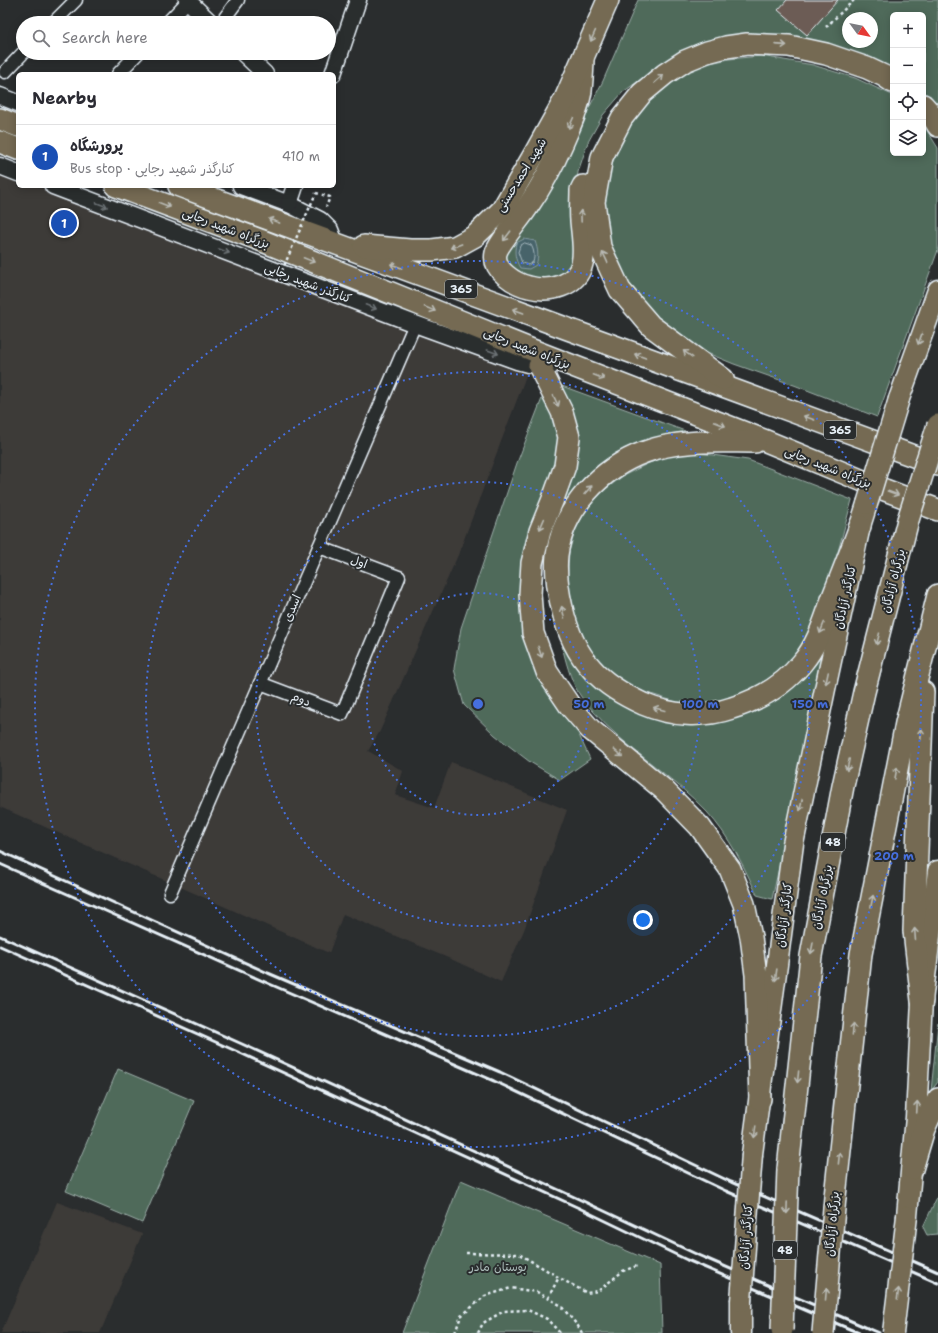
<!DOCTYPE html>
<html lang="en">
<head>
<meta charset="utf-8">
<style>
  body { margin:0; font-family:"Shantell Sans","Playpen Sans Arabic",sans-serif; background:#f2f2f3; color:#2b2b33 }
  .controls { position:absolute; right:12px; top:12px; display:grid; overflow:hidden; border-radius:6px; box-shadow:0 2px 10px #0003 }
  .controls button { width:36px; height:36px; display:grid; place-items:center; padding:0; border:0; border-bottom:1px solid #e1e1e2; background:#fff; color:#2b2b33; font:20px sans-serif }
  .compass { position:absolute; left:842px; top:12px; width:36px; height:36px; border-radius:50%; background:#fff; box-shadow:0 2px 10px #0003; rotate:123deg }
  .you { position:absolute; left:643px; top:920px; width:14px; height:14px; margin:-10px; border:3px solid #fff; border-radius:50%; background:#1a73e8; box-shadow:0 0 0 6px #1a73e833 }
  .badge { display:grid; place-items:center; width:26px; height:26px; border-radius:50%; background:#ea580c; color:#fff; font-size:13px; font-weight:700 }
  .pin { position:absolute; translate:-50% -50%; border:2px solid #fff; box-shadow:0 1px 4px #0006 }
  .list { margin:0; padding:0; list-style:none }
  h2 { display:flex; justify-content:space-between; align-items:center; height:52px; margin:0; padding:0 16px; font-size:17px }
  h2 small { font-size:13px; font-weight:400; color:#7c7c81 }
  .list li { display:grid; grid-template-columns:26px 1fr auto; gap:12px; align-items:center; box-sizing:border-box; height:64px; padding:0 16px; border-top:1px solid #e1e1e2 }
  .list b { display:block; font-size:15px; white-space:nowrap }
  .list p { margin:0; font-size:13px; white-space:nowrap; color:#7c7c81 }
  .list em { font-size:13px; font-style:normal; color:#7c7c81 }
  .icon { flex:none; width:22px; height:22px; fill:none; stroke:currentColor; stroke-width:2; stroke-linecap:round; stroke-linejoin:round }
  .map { position:relative; flex:none; width:938px; height:1333px; overflow:hidden }
  .search { position:absolute; background:#fff; box-shadow:0 2px 10px #0003; left:16px; top:16px; width:320px; height:44px; display:flex; align-items:center; gap:10px; box-sizing:border-box; padding:0 14px; border-radius:22px; color:#7c7c81; font-size:15px }
  .panel { position:absolute; background:#fff; box-shadow:0 2px 10px #0003; left:16px; top:72px; width:320px; height:116px; border-radius:6px }
  .map>svg:first-child { display:block }
  .built { fill:#3e3b39 }
  .green { fill:#4f6a5a; stroke:#9caea9; fill-rule:evenodd }
  .water { fill:#46636a; stroke:#879ca3 }
  .lines { fill:none; stroke-linecap:round; stroke-linejoin:round }
  .shore { stroke:#a7b8bf; stroke-width:1 }
  .building { fill:#6c5c54; stroke:#e8f1f8 }
  .minor-casing { stroke:#e8f1f8; stroke-width:15 }
  .tertiary-casing { stroke:#e8f1f8; stroke-width:19 }
  .primary-casing { stroke:#e8f1f8; stroke-width:23 }
  .trunk-casing { stroke:#e8f1f8; stroke-width:24 }
  .path { stroke:#e8f1f8; stroke-width:2.5; stroke-dasharray:3 3; stroke-linecap:butt }
  .minor { stroke:#2a2d2e; stroke-width:12 }
  .tertiary { stroke:#2a2d2e; stroke-width:16 }
  .primary { stroke:#746b52; stroke-width:20 }
  .trunk { stroke:#746b52; stroke-width:21 }
  .rail { stroke:#e8f1f8; stroke-width:3 }
  .primary-bridge-casing { stroke:#e8f1f8; stroke-width:23; stroke-linecap:butt }
  .trunk-bridge-casing { stroke:#e8f1f8; stroke-width:24; stroke-linecap:butt }
  .path-bridge { stroke:#e8f1f8; stroke-width:2.5; stroke-dasharray:3 3; stroke-linecap:butt }
  .primary-bridge { stroke:#746b52; stroke-width:20 }
  .trunk-bridge { stroke:#746b52; stroke-width:21 }
  .oneway { stroke:#babbb6 }
  .oneway2 { stroke:#6c7275 }
  .ring { fill:none; stroke:#466fde; stroke-width:2; stroke-dasharray:2 4 }
  .labels { text-anchor:middle; stroke-width:4; stroke-linejoin:round; paint-order:stroke }
  .shield { fill:#2a2d2e; stroke:#afb6bb; stroke-width:1 }
  .shield-label { font-size:11px; font-weight:bold; fill:#e8f1f8 }
  .street-label { font-size:12px; fill:#e8f1f8; stroke:#2a2d2e }
  .park-label { font-size:12px; fill:#abbbb9; stroke:#2a2d2e }
  .centre { fill:#466fde; stroke:#2a2d2e; stroke-width:2 }
  .ring-label { font-size:12px; text-anchor:middle; font-weight:bold; fill:#466fde; stroke:#2a2d2e; stroke-width:4; stroke-linejoin:round; paint-order:stroke }
</style>
</head>
<body>
<div class="map">
<svg width="938" height="1333" viewBox="0 0 938 1333">
  <rect width="100%" height="100%" fill="#2a2d2e"/>
  <filter id="ink" filterUnits="userSpaceOnUse"><feTurbulence type="fractalNoise" baseFrequency=".025" numOctaves="2"/><feDisplacementMap in="SourceGraphic" scale="8" xChannelSelector="R" yChannelSelector="G"/><feConvolveMatrix kernelMatrix="1 2 1 2 8 2 1 2 1" color-interpolation-filters="sRGB"/></filter>
  <g filter="url(#ink)">
    <g class="built">
      <polygon points="0,172 18,179 18,186 37,186 529,368 458,555 380,731 368,751 403,771 395,795 434,808 451,762 567,810 524,930 501,982 453,960 343,914 329,953 0,807"/>
      <polygon points="57,1202 142,1234 100,1333 1,1333"/>
    </g>
    <g class="green">
      <path d="M638,0H938V110L923,94V15H893V73L813,44L665,62L623,92L603,115L588,142L578,172L574,206L576,252L572,262L565,273L554,278L543,281L529,279L507,264L506,254L573,139L603,81ZM848,18H872V42H848Z"/>
      <polygon points="761,56 813,65 855,78 892,95 893,153 923,153 923,124 938,148 938,250 877,417 794,385 734,364 690,346 672,334 637,299 615,261 608,236 606,220 605,201 608,176 618,145 633,120 654,95 676,78 701,65 729,59"/>
      <polygon points="551,382 685,431 647,441 584,481 559,514 574,471"/>
      <polygon points="543,396 556,418 560,445 523,580 574,724 590,759 560,780 530,762 495,735 464,705 454,669 461,628 517,463"/>
      <polygon points="691,452 748,460 852,500 824,603 806,643 792,660 773,679 748,692 721,702 699,704 679,703 645,692 621,681 607,669 594,656 583,636 572,615 567,586 569,552 575,531 586,510 603,491 623,476 647,464 670,455"/>
      <path d="M840,592L772,899L757,895C744,866 729,836 707,812C672,775 626,749 593,711C588,705 582,699 578,692C570,678 566,662 562,646L574,659L667,720L779,695Z"/>
      <polygon points="938,1023 938,1082 931,1091"/>
      <polygon points="118,1069 194,1101 142,1223 66,1191"/>
      <polygon points="461,1180 660,1265 662,1333 402,1333"/>
      <polygon points="938,1195 938,1234 927,1235 923,1227"/>
    </g>
    <path class="water" d="M524,239L535,241C538,250 539,256 536,265L529,269L520,268C515,259 514,253 516,243Z"/>
    <g class="lines">
      <path class="shore" d="M525,243L531,245C534,250 535,256 533,262L528,265L522,263L518,252L520,246Z"/>
    </g>
    <polygon class="building" points="787,0 838,0 807,35 778,10"/>
    <g class="lines">
      <defs>
        <g id="minor">
          <polyline points="53,23 76,0"/>
          <polyline points="167,23 188,1"/>
          <polyline points="221,23 238,0"/>
          <polyline points="5,72 23,53"/>
          <polyline points="118,74 138,53"/>
          <polyline points="260,683 342,714 399,577 319,547"/>
          <polyline points="170,893 415,324"/>
        </g>
        <g id="tertiary">
          <polyline points="187,0 211,23"/>
          <polyline points="243,53 265,74"/>
          <polyline points="333,74 358,0"/>
          <polyline points="0,96 18,103"/>
          <polyline points="0,166 18,173"/>
          <polyline points="53,186 415,324 517,361 528,364 551,366"/>
          <polyline points="241,186 289,204 320,220 330,230 335,243"/>
          <polyline points="289,204 295,186"/>
        </g>
        <g id="primary">
          <polyline points="899,399 938,290"/>
          <polyline points="752,1154 793,844 825,689 860,526 867,504"/>
          <polyline points="907,1216 916,1117 922,1001 938,871"/>
          <polyline points="741,1333 741,1301"/>
        </g>
        <g id="trunk">
          <polyline points="923,105 931,114 938,126"/>
          <polyline points="0,119 18,126"/>
          <polyline points="0,142 18,149"/>
          <polyline points="116,186 260,240 537,352 766,441 885,490 938,510"/>
          <polyline points="179,186 938,465"/>
          <path d="M583,186L581,190C581,200 580,211 581,221C583,245 591,275 561,286C550,290 540,290 529,287C515,284 492,270 496,253C498,244 522,216 528,206C542,186 553,165 563,142C570,126 578,109 581,91C582,80 583,69 583,58"/>
          <polyline points="364,246 410,250 432,250 455,247 475,236 502,210 535,153 565,99 608,0"/>
          <polyline points="539,366 562,412 569,437 565,466 553,499 540,531 532,563 530,594 533,633 547,672 570,706 590,729 663,789 700,827 730,869 744,904 751,937 756,975 760,1099"/>
          <polyline points="723,379 651,326 620,290 600,247 594,202 602,157 622,118 642,93 665,74 685,61 707,52 726,47 747,44 789,46 826,54 867,68 884,76 893,82"/>
          <path d="M755,442C718,442 679,439 645,452C601,468 563,508 557,555C555,573 558,591 562,608C567,630 577,653 592,669C606,685 624,695 643,704C671,716 703,718 732,708C758,700 784,685 802,663C819,643 825,618 834,594C843,571 852,549 860,526"/>
          <polyline points="922,1001 914,931 923,692"/>
          <polyline points="788,1169 811,956 843,786 864,692 908,520"/>
          <polyline points="912,1169 924,1129 938,1099"/>
          <polyline points="835,1197 861,954 906,723 938,595"/>
        </g>
      </defs>
      <use href="#minor" class="minor-casing"/>
      <use href="#tertiary" class="tertiary-casing"/>
      <use href="#primary" class="primary-casing"/>
      <use href="#trunk" class="trunk-casing"/>
      <g class="path">
        <polyline points="826,27 854,0"/>
        <polyline points="316,193 330,197 326,207"/>
        <polyline points="466,1253 519,1254 565,1281 587,1293 598,1291 623,1271 637,1266"/>
        <polyline points="548,1298 559,1277"/>
        <polyline points="455,1333 461,1316 485,1296 511,1288 537,1292 560,1305 578,1326 582,1333"/>
        <polyline points="478,1333 483,1323 504,1311 528,1310 547,1319 560,1333"/>
      </g>
      <use href="#minor" class="minor"/>
      <use href="#tertiary" class="tertiary"/>
      <use href="#primary" class="primary"/>
      <use href="#trunk" class="trunk"/>
      <g class="rail">
        <polyline points="0,851 268,973 500,1072 731,1182 938,1272"/>
        <polyline points="0,864 265,982 494,1081 726,1191 938,1283"/>
        <polyline points="0,936 242,1044 583,1201 696,1254 879,1333"/>
        <polyline points="0,946 238,1052 579,1208 687,1260 859,1333"/>
      </g>
      <defs>
        <g id="primary-bridge">
          <polyline points="867,504 899,399"/>
          <polyline points="741,1301 752,1154"/>
          <polyline points="893,1333 907,1216"/>
        </g>
        <g id="trunk-bridge">
          <polyline points="908,520 938,425"/>
          <polyline points="782,1330 788,1169"/>
          <polyline points="823,1333 835,1197"/>
        </g>
      </defs>
      <use href="#primary-bridge" class="primary-bridge-casing"/>
      <use href="#trunk-bridge" class="trunk-bridge-casing"/>
      <polyline class="path-bridge" points="277,282 316,193"/>
      <use href="#primary-bridge" class="primary-bridge"/>
      <use href="#trunk-bridge" class="trunk-bridge"/>
    </g>
    <defs><path id="oneway-shaft" d="M-6 0H5M1.5-3L5.5 0L1.5 3" fill="none" stroke-width="1.6" stroke-linecap="round" stroke-linejoin="round"/></defs>
    <g class="oneway">
      <use href="#oneway-shaft" transform="translate(593 36) rotate(114)"/>
      <use href="#oneway-shaft" transform="translate(781 45) rotate(4)"/>
      <use href="#oneway-shaft" transform="translate(659 79) rotate(-41)"/>
      <use href="#oneway-shaft" transform="translate(571 123) rotate(114)"/>
      <use href="#oneway-shaft" transform="translate(165 205) rotate(21)"/>
      <use href="#oneway-shaft" transform="translate(581 216) rotate(-92)"/>
      <use href="#oneway-shaft" transform="translate(274 221) rotate(-160)"/>
      <use href="#oneway-shaft" transform="translate(507 236) rotate(127)"/>
      <use href="#oneway-shaft" transform="translate(456 246) rotate(160)"/>
      <use href="#oneway-shaft" transform="translate(605 257) rotate(-115)"/>
      <use href="#oneway-shaft" transform="translate(309 260) rotate(22)"/>
      <use href="#oneway-shaft" transform="translate(396 266) rotate(-160)"/>
      <use href="#oneway-shaft" transform="translate(430 309) rotate(22)"/>
      <use href="#oneway-shaft" transform="translate(518 311) rotate(-160)"/>
      <use href="#oneway-shaft" transform="translate(920 339) rotate(110)"/>
      <use href="#oneway-shaft" transform="translate(688 354) rotate(-144)"/>
      <use href="#oneway-shaft" transform="translate(640 356) rotate(-160)"/>
      <use href="#oneway-shaft" transform="translate(599 377) rotate(21)"/>
      <use href="#oneway-shaft" transform="translate(556 401) rotate(64)"/>
      <use href="#oneway-shaft" transform="translate(809 418) rotate(-160)"/>
      <use href="#oneway-shaft" transform="translate(720 424) rotate(21)"/>
      <use href="#oneway-shaft" transform="translate(588 490) rotate(-48)"/>
      <use href="#oneway-shaft" transform="translate(893 493) rotate(20)"/>
      <use href="#oneway-shaft" transform="translate(542 524) rotate(113)"/>
      <use href="#oneway-shaft" transform="translate(563 612) rotate(-104)"/>
      <use href="#oneway-shaft" transform="translate(822 628) rotate(112)"/>
      <use href="#oneway-shaft" transform="translate(878 639) rotate(104)"/>
      <use href="#oneway-shaft" transform="translate(540 652) rotate(71)"/>
      <use href="#oneway-shaft" transform="translate(827 678) rotate(102)"/>
      <use href="#oneway-shaft" transform="translate(659 709) rotate(-165)"/>
      <use href="#oneway-shaft" transform="translate(921 734) rotate(-88)"/>
      <use href="#oneway-shaft" transform="translate(618 753) rotate(40)"/>
      <use href="#oneway-shaft" transform="translate(848 765) rotate(102)"/>
      <use href="#oneway-shaft" transform="translate(896 773) rotate(-79)"/>
      <use href="#oneway-shaft" transform="translate(801 805) rotate(102)"/>
      <use href="#oneway-shaft" transform="translate(872 901) rotate(-79)"/>
      <use href="#oneway-shaft" transform="translate(915 934) rotate(-94)"/>
      <use href="#oneway-shaft" transform="translate(812 948) rotate(101)"/>
      <use href="#oneway-shaft" transform="translate(776 975) rotate(98)"/>
      <use href="#oneway-shaft" transform="translate(853 1029) rotate(-84)"/>
      <use href="#oneway-shaft" transform="translate(798 1077) rotate(96)"/>
      <use href="#oneway-shaft" transform="translate(917 1107) rotate(-87)"/>
      <use href="#oneway-shaft" transform="translate(755 1132) rotate(98)"/>
      <use href="#oneway-shaft" transform="translate(839 1158) rotate(-84)"/>
      <use href="#oneway-shaft" transform="translate(787 1208) rotate(92)"/>
      <use href="#oneway-shaft" transform="translate(826 1294) rotate(-85)"/>
      <use href="#oneway-shaft" transform="translate(898 1294) rotate(-83)"/>
    </g>
    <g class="oneway2">
      <use href="#oneway-shaft" transform="translate(102 205) rotate(21)"/>
      <use href="#oneway-shaft" transform="translate(224 251) rotate(21)"/>
      <use href="#oneway-shaft" transform="translate(371 307) rotate(21)"/>
      <use href="#oneway-shaft" transform="translate(493 352) rotate(20)"/>
    </g>
  </g>
  <g class="ring">
    <circle cx="478" cy="704" r="111"/>
    <circle cx="478" cy="704" r="222"/>
    <circle cx="478" cy="704" r="332"/>
    <circle cx="478" cy="704" r="443"/>
  </g>
  <g class="labels">
    <g class="shield">
      <rect x="445" y="280" width="32" height="18" rx="3"/>
      <rect x="824" y="421" width="32" height="18" rx="3"/>
      <rect x="821" y="833" width="24" height="18" rx="3"/>
      <rect x="773" y="1241" width="24" height="18" rx="3"/>
    </g>
    <g class="shield-label">
      <text x="461" y="293">365</text>
      <text x="840" y="434">365</text>
      <text x="833" y="846">48</text>
      <text x="785" y="1254">48</text>
    </g>
    <g class="street-label">
      <text transform="translate(521 175) rotate(-58)" y="4">شهید احمدحسنی</text>
      <text transform="translate(226 228) rotate(21)" y="4">بزرگراه شهید رجایی</text>
      <text transform="translate(308 283) rotate(21)" y="4">کنارگذر شهید رجایی</text>
      <text transform="translate(527 348) rotate(22)" y="4">بزرگراه شهید رجایی</text>
      <text transform="translate(828 467) rotate(22)" y="4">بزرگراه شهید رجایی</text>
      <text transform="translate(359 562) rotate(20)" y="4">اول</text>
      <text transform="translate(893 581) rotate(-76)" y="4">بزرگراه آزادگان</text>
      <text transform="translate(845 597) rotate(-78)" y="4">کنارگذر آزادگان</text>
      <text transform="translate(292 608) rotate(-67)" y="4">اسدی</text>
      <text transform="translate(301 699) rotate(21)" y="4">دوم</text>
      <text transform="translate(822 897) rotate(-79)" y="4">بزرگراه آزادگان</text>
      <text transform="translate(784 915) rotate(-83)" y="4">کنارگذر آزادگان</text>
      <text transform="translate(832 1224) rotate(-85)" y="4">بزرگراه آزادگان</text>
      <text transform="translate(746 1237) rotate(-86)" y="4">کنارگذر آزادگان</text>
    </g>
    <g class="park-label">
      <text x="498" y="1271">بوستان مادر</text>
    </g>
  </g>
  <circle cx="478" cy="704" r="6" class="centre"/>
  <g class="ring-label">
    <text x="589" y="708">50 m</text>
    <text x="700" y="708">100 m</text>
    <text x="810" y="708">150 m</text>
    <text x="894" y="860">200 m</text>
  </g>
</svg>
<div class="controls">
<button>+</button>
<button>−</button>
<button><svg class="icon" aria-label="locate" viewBox="0 0 24 24"><circle cx="12" cy="12" r="6"/><path d="M12 2v4M12 18v4M2 12h4M18 12h4"/></svg></button>
<button><svg class="icon" aria-label="layers" viewBox="0 0 24 24"><path d="M12 4l9 5-9 5-9-5zM3 14l9 5 9-5"/></svg></button>
</div>
<svg class="compass" viewBox="-18 -18 36 36"><path d="M0-13l5 13h-10z" fill="#e53935"/><path d="M0 13l5-13h-10z" fill="#7c7c81"/></svg>
<div class="you"></div>
<div class="pin badge" style="left:64px;top:223px;background:#1a4fb4">1</div>
<div class="search"><svg class="icon" aria-label="search" viewBox="0 0 24 24"><circle cx="10" cy="10" r="6"/><path d="M15 15l6 6"/></svg>Search here</div>
<section class="panel">
<h2>Nearby<small></small></h2>
<ul class="list">
<li><span class="badge" style="background:#1a4fb4">1</span><div><b>پرورشگاه</b><p>Bus stop · کنارگذر شهید رجایی</p></div><em>410 m</em></li>
</ul>
</section>
</div>
</body>
</html>
